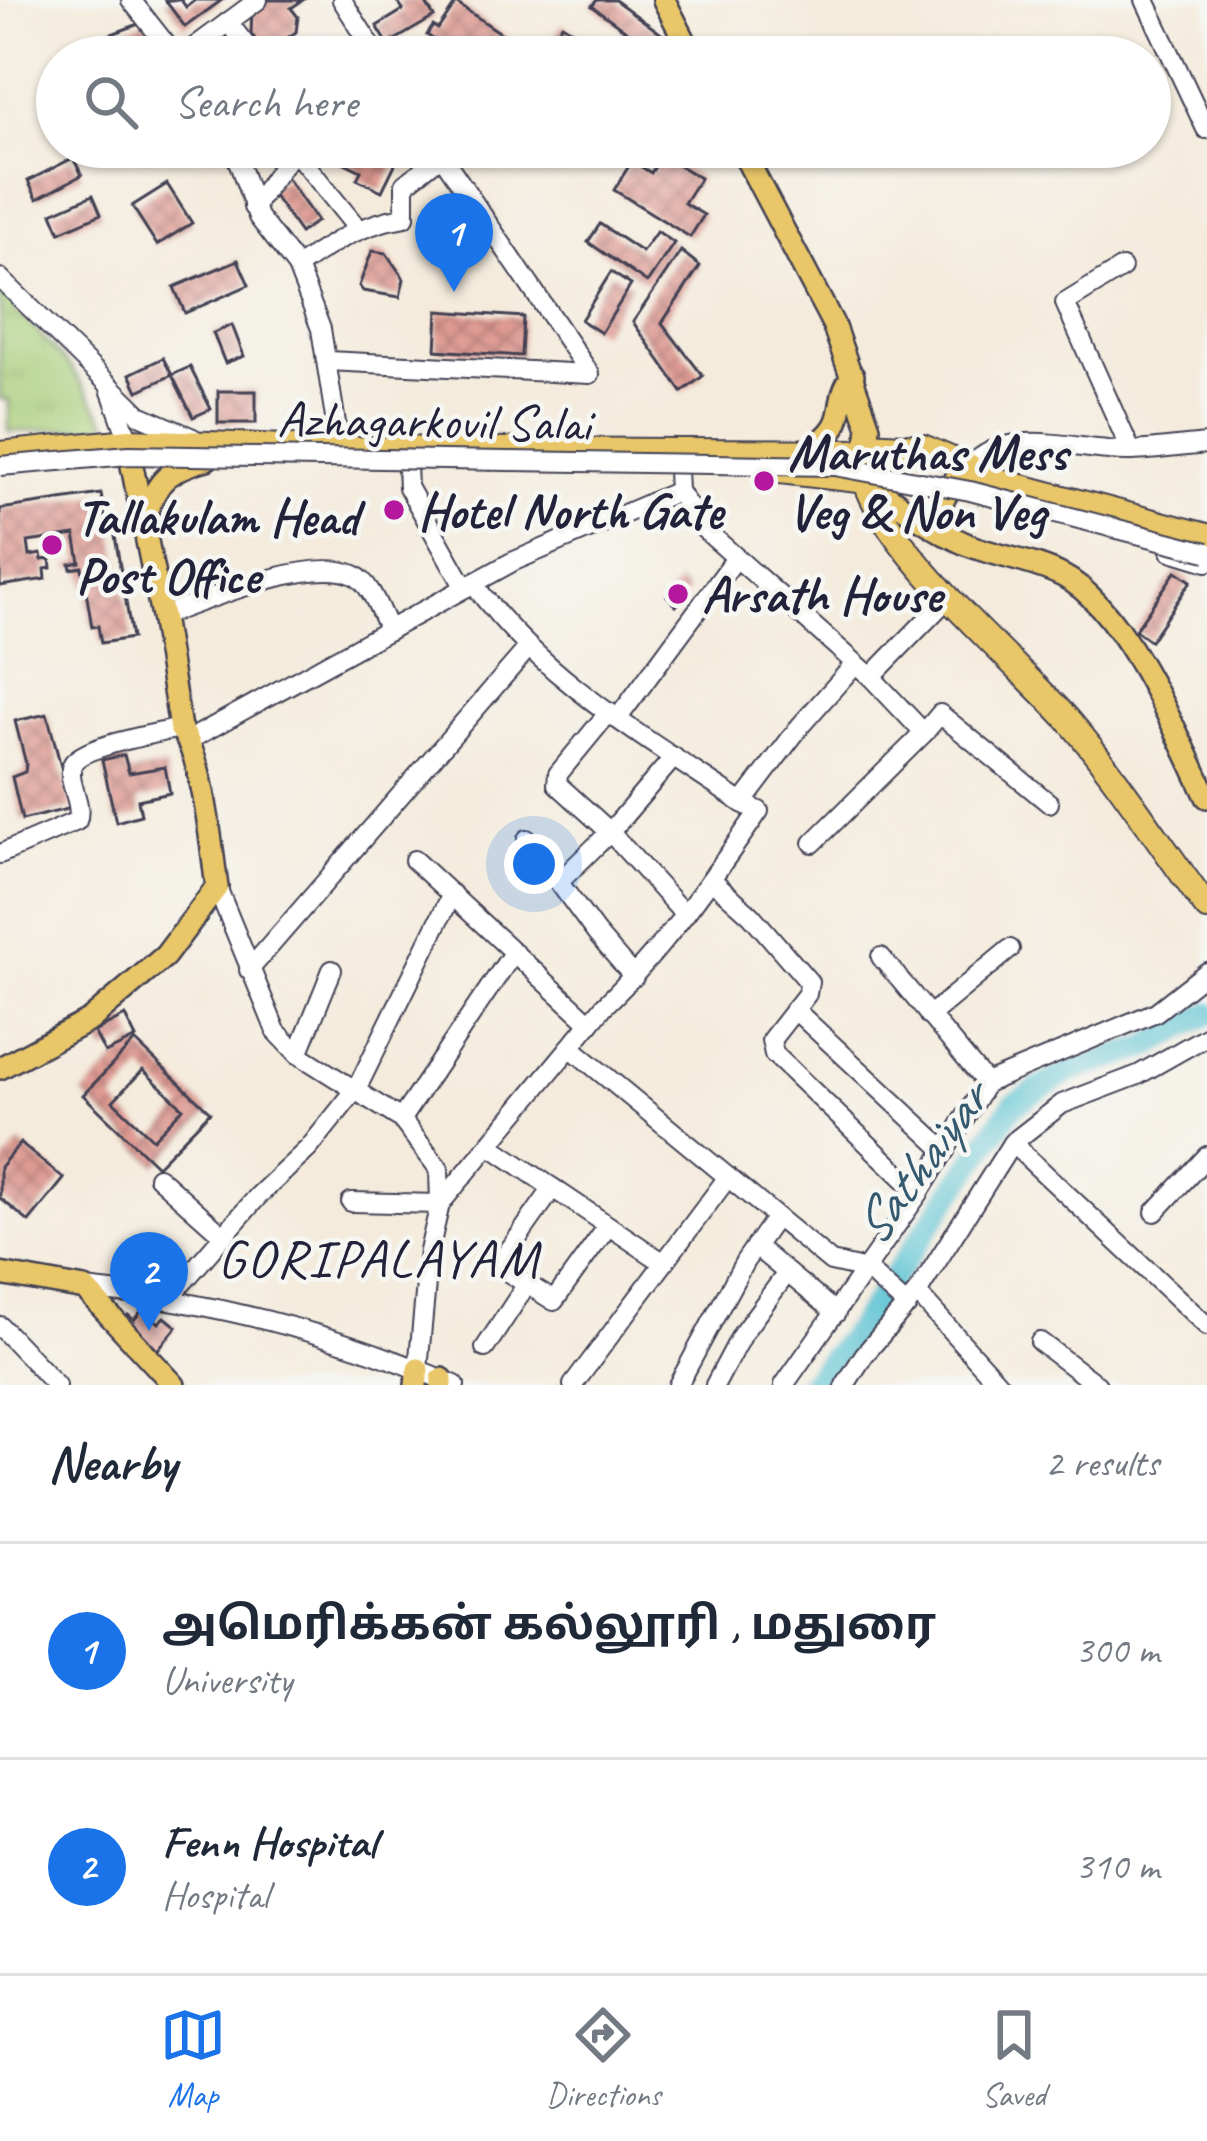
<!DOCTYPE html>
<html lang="en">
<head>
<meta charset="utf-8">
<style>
  body { margin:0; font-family:Caveat,"Noto Sans Tamil",sans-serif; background:#f6f6f7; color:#1f2937 }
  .you { position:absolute; left:534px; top:864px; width:42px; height:42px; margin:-30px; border:9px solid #fff; border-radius:50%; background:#1a73e8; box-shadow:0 0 0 18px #1a73e833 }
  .badge { display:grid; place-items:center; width:78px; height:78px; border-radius:50%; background:#1a73e8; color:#fff; font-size:39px; font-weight:700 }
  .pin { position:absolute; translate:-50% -99px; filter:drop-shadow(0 3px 6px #0008) }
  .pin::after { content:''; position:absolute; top:63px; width:42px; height:36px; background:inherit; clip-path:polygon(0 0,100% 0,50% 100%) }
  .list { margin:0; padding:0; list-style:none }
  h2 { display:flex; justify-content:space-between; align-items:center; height:156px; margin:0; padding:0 48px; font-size:51px }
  h2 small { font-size:39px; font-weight:400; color:#747a83 }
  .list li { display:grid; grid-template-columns:78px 1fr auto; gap:36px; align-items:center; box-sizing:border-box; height:216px; padding:0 48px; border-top:3px solid #e0e1e3 }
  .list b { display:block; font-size:45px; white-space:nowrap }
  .list p { margin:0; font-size:39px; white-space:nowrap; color:#747a83 }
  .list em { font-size:39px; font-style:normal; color:#747a83 }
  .icon { flex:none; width:66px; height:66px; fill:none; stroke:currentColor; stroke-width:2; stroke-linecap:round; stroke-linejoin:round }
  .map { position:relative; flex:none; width:1207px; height:1385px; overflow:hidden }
  .search { position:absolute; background:#fff; box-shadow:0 3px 9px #0004; left:36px; right:36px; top:36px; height:132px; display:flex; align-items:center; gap:30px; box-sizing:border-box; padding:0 42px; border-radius:66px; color:#747a83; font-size:45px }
  .sheet { height:588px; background:#fff }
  nav { display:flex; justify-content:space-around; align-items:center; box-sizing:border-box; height:168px; border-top:3px solid #e0e1e3; background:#fff; font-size:33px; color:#747a83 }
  nav a { display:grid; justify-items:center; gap:6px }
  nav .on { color:#1a73e8 }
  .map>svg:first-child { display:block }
  .grass { fill:url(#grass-tufts); stroke:#64785a; stroke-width:3 }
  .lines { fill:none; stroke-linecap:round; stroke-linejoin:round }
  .river { stroke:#57c1d2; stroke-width:24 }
  .building { fill:url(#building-cross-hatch); fill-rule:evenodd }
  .minor-casing { stroke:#424053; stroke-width:22 }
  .major-casing { stroke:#424053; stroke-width:26 }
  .highway-casing { stroke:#424053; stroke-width:28 }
  .minor { stroke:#fff; stroke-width:18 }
  .major { stroke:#e9c769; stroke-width:21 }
  .highway { stroke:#e9c769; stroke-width:24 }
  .minor-bridge-casing { stroke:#424053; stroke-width:22; stroke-linecap:butt }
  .minor-bridge { stroke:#fff; stroke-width:18 }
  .poi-dot { fill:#b5179e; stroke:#f6f6f2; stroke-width:4.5 }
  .labels { text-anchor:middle; stroke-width:9; stroke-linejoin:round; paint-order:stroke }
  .street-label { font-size:51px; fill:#22223b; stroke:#f6f6f2 }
  .poi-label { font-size:51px; font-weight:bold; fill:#22223b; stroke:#f6f6f2; text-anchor:start }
  .water-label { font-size:54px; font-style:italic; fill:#355a70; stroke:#f6f6f2 }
  .neighbourhood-label { font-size:54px; letter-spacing:3px; fill:#22223b; stroke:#f6f6f2 }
</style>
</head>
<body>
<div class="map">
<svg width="1207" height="1385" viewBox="0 0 1207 1385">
  <defs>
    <pattern id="grass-tufts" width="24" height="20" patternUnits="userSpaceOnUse" patternTransform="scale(3)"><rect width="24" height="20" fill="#a7cd78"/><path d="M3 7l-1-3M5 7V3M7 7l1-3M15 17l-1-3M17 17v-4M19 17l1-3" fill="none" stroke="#8fb069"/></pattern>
    <pattern id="building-cross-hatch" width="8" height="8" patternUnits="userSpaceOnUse" patternTransform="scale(3)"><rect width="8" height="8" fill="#de9a92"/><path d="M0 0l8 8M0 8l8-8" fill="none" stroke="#b47d78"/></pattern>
  </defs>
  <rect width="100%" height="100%" fill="#f6f6f2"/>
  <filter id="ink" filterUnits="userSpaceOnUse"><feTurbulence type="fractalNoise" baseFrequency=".00833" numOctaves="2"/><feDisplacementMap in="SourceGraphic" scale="24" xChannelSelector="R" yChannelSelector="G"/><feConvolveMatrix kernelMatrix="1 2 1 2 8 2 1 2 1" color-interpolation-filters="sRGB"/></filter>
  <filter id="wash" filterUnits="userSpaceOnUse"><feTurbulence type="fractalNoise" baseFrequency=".004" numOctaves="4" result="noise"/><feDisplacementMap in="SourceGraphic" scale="48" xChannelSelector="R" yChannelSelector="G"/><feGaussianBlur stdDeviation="2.7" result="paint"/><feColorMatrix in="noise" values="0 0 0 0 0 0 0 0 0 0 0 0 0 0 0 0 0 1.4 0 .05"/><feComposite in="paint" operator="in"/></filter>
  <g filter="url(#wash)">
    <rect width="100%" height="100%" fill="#f4ebdc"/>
    <polygon class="grass" points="0,291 71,368 110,427 9,432 9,400 0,399"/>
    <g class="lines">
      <polyline class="river" points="809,1385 857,1329 1013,1105 1070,1071 1147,1047 1207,1014"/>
    </g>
    <g id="blocks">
      <g class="building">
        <polygon points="165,0 181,0 186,7 195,0 222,0 185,27"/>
        <polygon points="265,0 303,0 291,8 298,17 296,32 284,40 297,57 269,57 251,34 252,10"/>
        <polygon points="396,0 424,0 434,17 388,44 377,26 403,10"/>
        <polygon points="597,0 615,0 667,38 656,53 592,6"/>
        <polygon points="456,3 511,40 500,56 491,50 486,57 435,57 443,46 427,35 433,26 438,29"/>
        <polygon points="147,21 160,57 99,57 93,41"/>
        <polygon points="562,24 615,57 562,57 555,52 552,57 542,57"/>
        <polygon points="140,147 174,147 143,160"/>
        <polygon points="312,147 395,147 402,150 382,191 357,179 361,171"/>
        <polygon points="662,155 700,178 684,203 704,215 690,237 614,190 632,161 651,173"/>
        <polygon points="73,158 82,175 37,199 28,181"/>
        <polygon points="286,177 317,221 300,233 269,189"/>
        <polygon points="167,184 192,223 157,245 132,206"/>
        <polygon points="93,195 101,214 60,232 52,213"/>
        <polygon points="600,224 642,252 657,231 674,243 647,283 588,242"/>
        <polygon points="372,251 386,253 404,279 400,297 363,291 359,286"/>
        <polygon points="681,251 700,266 662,323 703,376 682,392 633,322"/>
        <polygon points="238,260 249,285 185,313 174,287"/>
        <polygon points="611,272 631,285 601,333 581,320"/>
        <polygon points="438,311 523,317 521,356 436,350"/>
        <polygon points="232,325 244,356 225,363 213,333"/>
        <polygon points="163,358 172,375 138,391 130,374"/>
        <polygon points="190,367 211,409 193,417 172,375"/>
        <rect x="218" y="391" width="38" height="32"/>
        <polygon points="101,494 107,531 114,530 132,638 101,643 98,626 92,627 82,567 71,569 70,564 80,562 75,535 28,542 30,556 41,554 42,560 50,559 51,568 45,569 46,579 0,586 0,509"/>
        <polygon points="1176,571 1191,581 1150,641 1135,630"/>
        <polygon points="679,583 688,592 676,606 667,596"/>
        <polygon points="47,714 72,808 22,820 12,777 25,772 26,764 15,721"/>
        <polygon points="124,755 129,773 165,767 170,793 138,800 141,815 116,822 102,760"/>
        <polygon points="125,1016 136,1038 105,1053 94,1032"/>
        <path d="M135,1041L210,1112L157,1166L83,1095ZM143,1070L183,1108L153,1139L113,1101Z"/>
        <polygon points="20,1143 64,1179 29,1222 0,1198 0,1167"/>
        <polygon points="143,1309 159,1323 165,1317 177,1327 154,1354 121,1324 128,1315 134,1320"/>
      </g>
    </g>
  </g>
  <g filter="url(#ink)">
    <use href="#blocks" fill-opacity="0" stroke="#424053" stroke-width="3"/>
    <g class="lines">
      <defs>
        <g id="minor">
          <polyline points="131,0 176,57"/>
          <polyline points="342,0 378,57"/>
          <polyline points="1145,0 1206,129"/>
          <polyline points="228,22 255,57"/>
          <polyline points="181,57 258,0"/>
          <polyline points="233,147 258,217 297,267 321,329 340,449"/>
          <polyline points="294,150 358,229"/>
          <polyline points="253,207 296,147"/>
          <path d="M297,267C331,243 363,223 405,217V184L442,155"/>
          <polyline points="1122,268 1065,303 1131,451"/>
          <polyline points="0,278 140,415 193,438"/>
          <polyline points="328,361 590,374 436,147"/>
          <polyline points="110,389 129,441"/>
          <polyline points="407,466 408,487 465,588"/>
          <polyline points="677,469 678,491 703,528 871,677 924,733 940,714 1049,803"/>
          <path d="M976,473L970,467C1008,423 1081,453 1132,451C1157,450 1182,446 1207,444"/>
          <polyline points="1171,551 1207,562"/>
          <path d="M162,616C204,601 312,555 354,575C372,584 380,613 389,630"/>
          <polyline points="871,677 948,598"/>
          <polyline points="609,712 558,774 557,784 610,832 684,914"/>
          <polyline points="618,718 736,558"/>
          <polyline points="189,740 512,562 678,491"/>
          <polyline points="742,803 801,725 855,664"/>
          <polyline points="527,839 596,933 634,977"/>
          <polyline points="813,843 924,733"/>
          <path d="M0,854L77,821C84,803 66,783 72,765C79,746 160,733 180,728"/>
          <polyline points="414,860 590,1023"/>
          <polyline points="712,880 751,915 809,982 807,994 771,1040 774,1054 919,1193"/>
          <polyline points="560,881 610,832 674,757"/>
          <polyline points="217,887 276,1031 298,1054 401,1119 439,1169 440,1204 429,1251 418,1369"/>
          <polyline points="881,957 986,1083"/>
          <polyline points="249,970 528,648"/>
          <polyline points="794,1009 946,1151"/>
          <polyline points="929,1016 1010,949"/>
          <polyline points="570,1047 831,1262 867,1270 907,1306"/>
          <polyline points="298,1054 332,970"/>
          <polyline points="401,1119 513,953"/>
          <polyline points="1012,1143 1207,1326"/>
          <polyline points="489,1145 664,1263"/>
          <polyline points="158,1177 223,1235"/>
          <polyline points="553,1188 498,1266 554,1301 608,1226"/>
          <polyline points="351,1202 440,1204"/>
          <path d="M440,1204L604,1006C664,948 712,879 759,811L742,803C646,738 542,679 473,583"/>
          <polyline points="1155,1212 1207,1156"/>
          <polyline points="755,1246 836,1313"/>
          <path d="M85,1289C212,1301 338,1334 455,1385"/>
          <polyline points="917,1293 1000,1385"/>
          <polyline points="170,1297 259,1195 309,1148 357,1088 452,894"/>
          <polyline points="0,1326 56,1385"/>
          <polyline points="1040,1342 1097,1385"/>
          <polyline points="485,1348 527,1284"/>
          <polyline points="573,1385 728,1177"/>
          <polyline points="678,1385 745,1261 776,1217"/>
          <polyline points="715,1385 742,1334 787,1273"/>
          <polyline points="784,1385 919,1193 986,1083 1156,1012 1207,972"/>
          <polyline points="845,1385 864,1355 917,1293 1012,1143 1062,1104 1138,1075 1207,1036"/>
        </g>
        <g id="major">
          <polyline points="664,0 693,57"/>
          <polyline points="740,147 833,324 869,427 867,444"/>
          <path d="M808,451C856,419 829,408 853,375"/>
          <path d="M867,481C899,504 931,529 968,545C999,557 1034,561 1063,576C1124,607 1178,736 1207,797"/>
          <path d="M145,519C155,481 169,469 207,459"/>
          <polyline points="945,534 937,510 955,480 970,467"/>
          <path d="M0,1068L90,1020L165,956L217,887C211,846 204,759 180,728L162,616L131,461"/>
          <polyline points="0,1274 85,1289 174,1385"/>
          <polyline points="416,1385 418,1369"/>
          <polyline points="442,1385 442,1379"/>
        </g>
        <g id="highway">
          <polyline points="0,454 129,441 340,449 863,452"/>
          <polyline points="780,471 867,481"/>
          <path d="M1207,536L1003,482L923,447L867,444C830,508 1031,674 1071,723C1120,781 1162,847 1207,908"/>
        </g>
      </defs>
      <use href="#minor" class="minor-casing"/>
      <use href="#major" class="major-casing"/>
      <use href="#highway" class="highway-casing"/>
      <use href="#minor" class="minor"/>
      <use href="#major" class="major"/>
      <use href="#highway" class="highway"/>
      <defs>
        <polyline id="minor-bridge" points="0,466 129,455 835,466 970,491 1207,552"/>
      </defs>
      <use href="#minor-bridge" class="minor-bridge-casing"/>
      <use href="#minor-bridge" class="minor-bridge"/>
    </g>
  </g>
  <g class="poi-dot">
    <circle cx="764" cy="481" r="12"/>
    <circle cx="394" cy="510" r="12"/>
    <circle cx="52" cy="545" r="12"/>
    <circle cx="678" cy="594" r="12"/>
  </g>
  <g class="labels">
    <g class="street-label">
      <text transform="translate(434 420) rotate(1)" y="18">Azhagarkovil Salai</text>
    </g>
    <g class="poi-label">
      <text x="788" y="470">Maruthas Mess<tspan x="788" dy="59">Veg &amp; Non Veg</tspan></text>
      <text x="418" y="528">Hotel North Gate</text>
      <text x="76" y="534">Tallakulam Head<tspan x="76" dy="59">Post Office</tspan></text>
      <text x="702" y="612">Arsath House</text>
    </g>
    <g class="water-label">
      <text transform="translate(919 1163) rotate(-53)" y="19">Sathaiyar</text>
    </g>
    <g class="neighbourhood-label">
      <text x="379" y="1276">GORIPALAYAM</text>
    </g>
  </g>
</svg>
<div class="you"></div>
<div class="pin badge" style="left:454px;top:292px">1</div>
<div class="pin badge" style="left:149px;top:1331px">2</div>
<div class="search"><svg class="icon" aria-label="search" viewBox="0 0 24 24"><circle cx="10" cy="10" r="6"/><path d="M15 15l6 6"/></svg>Search here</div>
</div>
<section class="sheet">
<h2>Nearby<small>2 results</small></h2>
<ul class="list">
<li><span class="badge">1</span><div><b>அமெரிக்கன் கல்லூரி , மதுரை</b><p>University</p></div><em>300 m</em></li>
<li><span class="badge">2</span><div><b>Fenn Hospital</b><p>Hospital</p></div><em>310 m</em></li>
</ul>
</section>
<nav>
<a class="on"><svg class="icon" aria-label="map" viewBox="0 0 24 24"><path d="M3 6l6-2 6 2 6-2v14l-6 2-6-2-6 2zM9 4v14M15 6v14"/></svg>Map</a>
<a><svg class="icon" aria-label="directions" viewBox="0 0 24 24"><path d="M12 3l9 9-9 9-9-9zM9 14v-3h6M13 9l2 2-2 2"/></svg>Directions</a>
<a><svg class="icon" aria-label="saved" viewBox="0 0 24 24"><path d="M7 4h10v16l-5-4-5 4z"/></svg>Saved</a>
</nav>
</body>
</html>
